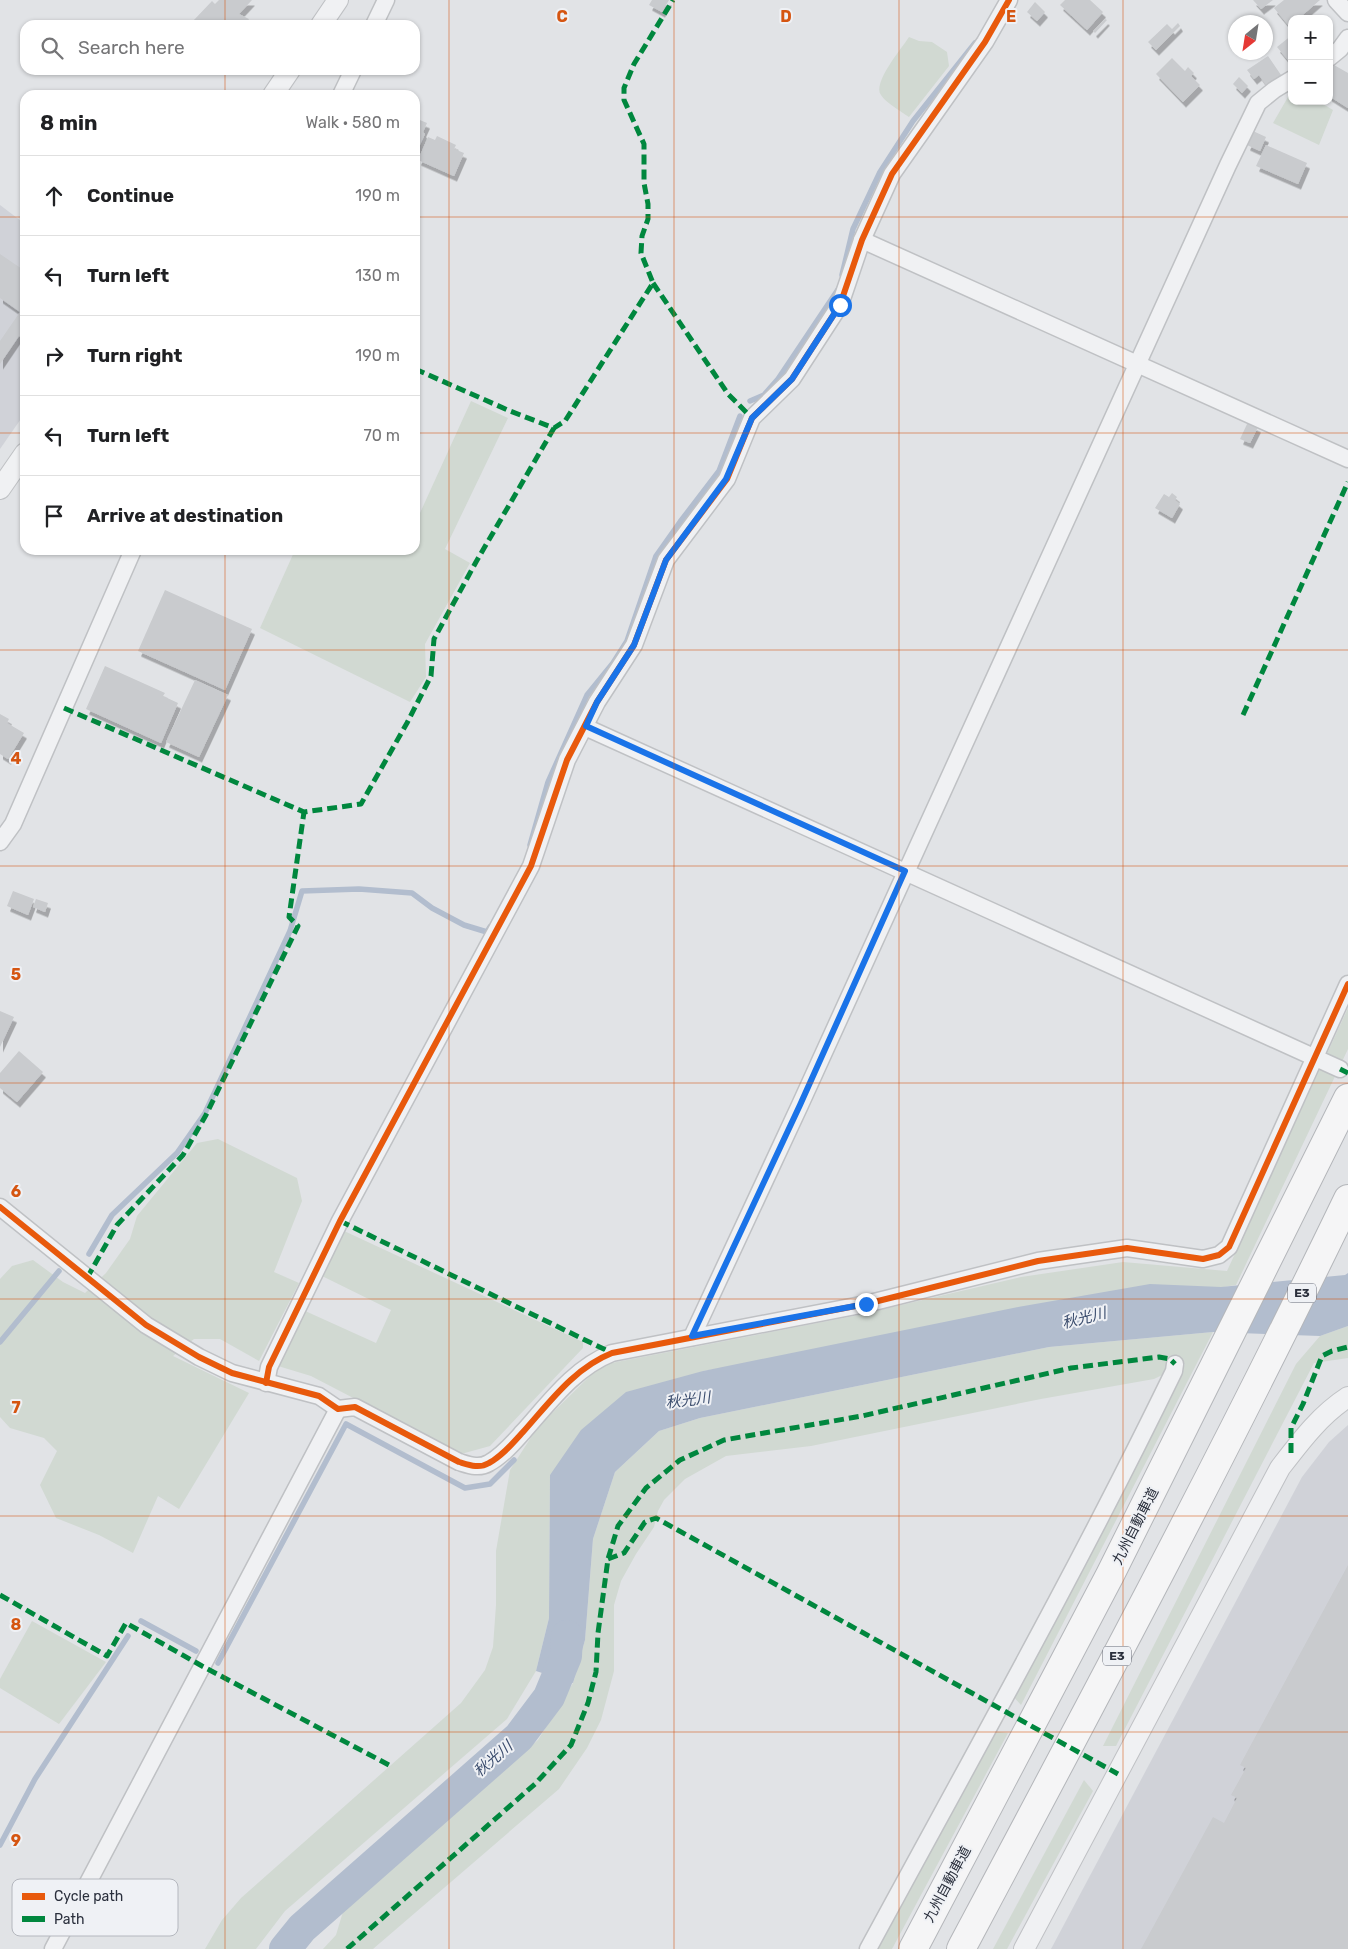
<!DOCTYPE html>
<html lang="en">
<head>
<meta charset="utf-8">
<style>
  body { margin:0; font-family:Rubik,"Noto Sans JP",sans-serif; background:#f6f6f6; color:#202124 }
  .controls { position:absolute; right:15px; top:15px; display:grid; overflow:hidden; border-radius:10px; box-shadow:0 1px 4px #0004 }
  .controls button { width:45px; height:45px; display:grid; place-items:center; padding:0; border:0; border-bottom:1px solid #e0e0e0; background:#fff; color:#202124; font:25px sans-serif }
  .compass { position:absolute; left:1228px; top:15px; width:45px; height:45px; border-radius:50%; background:#fff; box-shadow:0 1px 4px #0004; rotate:210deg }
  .stop { position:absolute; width:15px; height:15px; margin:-11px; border:4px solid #1a73e8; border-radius:50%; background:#fff }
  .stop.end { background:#1a73e8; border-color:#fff; box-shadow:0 1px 5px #0008 }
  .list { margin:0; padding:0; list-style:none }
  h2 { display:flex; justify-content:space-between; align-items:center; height:65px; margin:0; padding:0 20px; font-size:21px }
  h2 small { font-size:16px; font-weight:400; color:#757577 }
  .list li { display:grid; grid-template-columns:32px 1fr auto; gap:15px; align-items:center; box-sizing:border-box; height:80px; padding:0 20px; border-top:1px solid #e0e0e0 }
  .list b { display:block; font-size:19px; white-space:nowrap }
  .list em { font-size:16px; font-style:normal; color:#757577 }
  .icon { flex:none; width:28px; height:28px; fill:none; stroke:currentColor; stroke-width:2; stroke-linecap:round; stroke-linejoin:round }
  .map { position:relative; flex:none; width:1348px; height:1949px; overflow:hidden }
  .search { position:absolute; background:#fff; box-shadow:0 1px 4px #0004; left:20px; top:20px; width:400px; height:55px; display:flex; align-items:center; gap:12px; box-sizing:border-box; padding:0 18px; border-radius:15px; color:#757577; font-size:19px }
  .panel { position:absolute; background:#fff; box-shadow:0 1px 4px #0004; left:20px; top:90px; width:400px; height:465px; border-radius:15px }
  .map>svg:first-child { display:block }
  .built { fill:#d0d2d8 }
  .green { fill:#d1d9d2 }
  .water { fill:#b2bdce }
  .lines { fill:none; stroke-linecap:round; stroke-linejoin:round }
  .stream { stroke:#b2bdce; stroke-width:5.5 }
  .river { stroke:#b2bdce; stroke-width:32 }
  .building { fill:#c9cbce; filter:url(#shadow) }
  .minor-casing { stroke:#bfc1c4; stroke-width:19 }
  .tertiary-casing { stroke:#bfc1c4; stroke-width:22 }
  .motorway-casing { stroke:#b4b6ba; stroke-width:30 }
  .minor { stroke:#f0f1f3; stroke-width:16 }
  .tertiary { stroke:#f0f1f3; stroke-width:20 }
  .motorway { stroke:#f5f5f6; stroke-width:28 }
  .quiet { stroke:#00873e; stroke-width:5; stroke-dasharray:10 5; stroke-linecap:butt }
  .cycleway-casing { stroke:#eff1f5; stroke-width:9 }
  .cycleway { stroke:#e8590c; stroke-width:6 }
  .route { stroke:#1a73e8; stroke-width:6 }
  .grid { fill:none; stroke:#d55511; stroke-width:1; stroke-opacity:0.55 }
  .labels { text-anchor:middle; stroke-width:4; stroke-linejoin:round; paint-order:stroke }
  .shield { fill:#eff1f5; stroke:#656974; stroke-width:1 }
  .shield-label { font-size:12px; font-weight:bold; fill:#2a2f3c }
  .street-label { font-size:14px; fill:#2a2f3c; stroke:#eff1f5 }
  .water-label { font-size:15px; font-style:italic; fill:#394b6c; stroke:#eff1f5 }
  .key { fill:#eff1f5; stroke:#b4b7be; stroke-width:1 }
  .key-label { font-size:14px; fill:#2a2f3c }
  .grid-label { font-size:16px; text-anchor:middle; font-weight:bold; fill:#d55511; stroke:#eff1f5; stroke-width:4; stroke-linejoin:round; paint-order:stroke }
</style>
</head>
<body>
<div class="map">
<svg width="1348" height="1949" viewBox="0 0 1348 1949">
  <defs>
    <filter id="shadow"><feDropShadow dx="3" dy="5.5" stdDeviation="0" flood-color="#0004"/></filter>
  </defs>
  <rect width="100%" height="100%" fill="#e1e3e6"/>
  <g class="built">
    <polygon points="0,205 25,224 25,413 0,449"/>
    <polygon points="1348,1425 1348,1949 1051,1949 1302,1477 1329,1442"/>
  </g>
  <g class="green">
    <path d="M909,37L919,41L932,42L947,52L949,66L909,117C902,112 885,102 881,95C872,83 902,48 909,37Z"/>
    <polygon points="1292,90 1292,101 1318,101 1333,110 1319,145 1273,123"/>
    <polygon points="471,401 508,418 445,549 470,563 425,644 426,677 410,702 260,628 295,550 415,550 415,524"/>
    <polygon points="1348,1008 1348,1049 1236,1285 703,1371 550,1475 549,1618 536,1671 507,1719 285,1911 256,1949 205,1949 222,1920 241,1898 461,1703 485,1670 493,1647 496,1605 496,1551 510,1470 537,1428 601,1365 854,1316 1021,1277 1123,1262 1227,1271"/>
    <polygon points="218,1139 297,1178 302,1201 274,1272 299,1283 259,1361 220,1339 194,1339 173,1356 249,1393 179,1509 158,1496 133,1553 99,1535 56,1518 40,1485 57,1451 44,1438 10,1428 0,1417 0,1279 12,1266 33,1260 63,1282 85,1293 106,1273 130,1239 137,1216 197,1143"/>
    <polygon points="342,1230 583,1342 583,1348 490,1446 461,1454 311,1376 278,1366 303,1310 376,1343 391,1310 322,1276"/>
    <polygon points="1348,1326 1348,1358 1314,1363 1116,1746 1103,1746 1296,1364 1320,1336"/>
    <polygon points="1213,1332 1021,1705 1012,1695 1185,1364 1154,1379 1041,1399 811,1446 726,1456 685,1479 664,1500 658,1511 654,1527 636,1554 621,1581 614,1605 614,1671 601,1720 587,1748 559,1789 373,1949 323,1949 336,1935 345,1905 538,1740 573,1683 585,1640 593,1539 615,1472 659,1431 700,1418 1049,1347"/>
    <polygon points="32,1621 106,1662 59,1724 0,1688 0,1679"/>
    <polygon points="992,1731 1008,1733 892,1949 876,1949"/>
    <polygon points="1084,1780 1093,1791 1007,1949 993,1949"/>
  </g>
  <polygon class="water" points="1348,1273 1348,1326 1320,1336 1213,1332 1049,1347 700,1418 659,1431 615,1472 593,1539 585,1640 573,1683 536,1671 549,1618 550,1475 581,1430 626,1392 703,1371 1018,1307 1150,1284 1221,1287 1345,1275"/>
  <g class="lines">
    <g class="stream">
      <polyline points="842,275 853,229 880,172 913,121 975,43"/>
      <polyline points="750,401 764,395 778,379 839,288"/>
      <polyline points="530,845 548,782 587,695 613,663 627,641 656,556 680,522 719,471 740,416"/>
      <polyline points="89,1254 112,1215 177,1153 205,1113 290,931 302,891 359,889 412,893 432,908 464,925 487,932 490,927"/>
      <polyline points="0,1342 59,1271"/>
      <polyline points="141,1621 196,1651"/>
      <polyline points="218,1663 346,1424 465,1488 490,1484 514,1460"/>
      <polyline points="0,1845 35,1779 128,1636"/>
    </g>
    <polyline class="river" points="285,1949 302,1928 519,1737 549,1697 566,1656 567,1636"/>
  </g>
  <g class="building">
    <polygon points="219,0 252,0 239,14 249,19 246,25 198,25 193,21 212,1 215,4"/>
    <polygon points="652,0 669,0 662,12 649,5"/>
    <polygon points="1065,0 1090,0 1103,12 1087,30 1060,5"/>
    <polygon points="1253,0 1273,0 1261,9"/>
    <polygon points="1284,0 1320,0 1298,19 1292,19 1292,24 1289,26 1274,8"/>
    <polygon points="1035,2 1045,12 1037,21 1027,12"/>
    <polygon points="1105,19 1107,20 1095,33 1093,31"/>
    <polygon points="1178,23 1180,26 1156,50 1148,42 1167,24 1172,29"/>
    <polygon points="1292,35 1292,65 1277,47"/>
    <polygon points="1268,56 1281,75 1266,85 1259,75 1254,79 1247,70"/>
    <polygon points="1172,58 1185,71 1188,67 1194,73 1191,76 1200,85 1183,102 1156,74"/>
    <polygon points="1334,65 1348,73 1348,108 1329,96 1329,73"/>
    <polygon points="1239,77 1248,86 1242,93 1233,84"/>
    <polygon points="415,118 427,123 423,132 425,134 415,155"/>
    <polygon points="1253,131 1266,137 1260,151 1247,145"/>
    <polygon points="437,136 456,145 454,149 464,153 454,176 418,160 428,137 435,140"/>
    <polygon points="1266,145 1307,163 1298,184 1256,166"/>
    <polygon points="0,254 25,271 25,336 23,339 19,336 0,364 0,341 20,312 0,298"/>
    <polygon points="1248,422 1258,427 1250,443 1240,439"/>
    <polygon points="1172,493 1177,497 1175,500 1180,504 1172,518 1155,508 1164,494 1169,497"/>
    <polygon points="165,590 252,629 225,690 138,651"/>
    <polygon points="105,666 165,693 163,696 178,703 161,743 86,709"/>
    <polygon points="195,680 228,695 199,757 166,742"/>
    <polygon points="0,714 9,719 7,723 24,733 8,759 0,754"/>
    <polygon points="13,891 34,899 28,915 7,906"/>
    <polygon points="36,899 48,903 45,912 33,907"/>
    <polygon points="0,1011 14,1017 0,1047"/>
    <polygon points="19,1051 43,1072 17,1102 0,1088 0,1073"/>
    <polygon points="1348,1565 1348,1949 1141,1949 1213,1817 1224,1823 1237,1798 1231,1795 1246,1768 1240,1765"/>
  </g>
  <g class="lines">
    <defs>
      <g id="minor">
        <polyline points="1336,0 1348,13"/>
        <polyline points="374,25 386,0"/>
        <polyline points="1329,58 1340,49 1348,38"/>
        <polyline points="341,95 353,70"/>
        <polyline points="862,240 1348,459"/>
        <polyline points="585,727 1340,1069"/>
        <polyline points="0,842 13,824 133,550"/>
        <path d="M0,1207L146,1325L199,1357L232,1373L319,1396L338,1409L355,1407L459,1462C469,1465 479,1469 489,1463C502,1456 513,1443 523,1432C549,1403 574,1368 612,1353L866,1304L1038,1261L1127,1248L1203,1259L1219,1255L1229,1247L1348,984"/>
        <polyline points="692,1337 800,1105 1228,165 1258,103 1274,90 1292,79"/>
        <polyline points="266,1383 269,1367 340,1221 531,866 567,760 597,702 634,645 666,560 727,479 752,418 792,379 840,305 862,240 892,174 985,42 1009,0"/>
        <polyline points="53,1949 338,1409"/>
        <path d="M868,1949C972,1757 1079,1567 1174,1371L1175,1364"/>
      </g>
      <g id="tertiary">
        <polyline points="321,25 338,0"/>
        <polyline points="273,95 290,70"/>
        <polyline points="0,489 25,453"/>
        <path d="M1024,1949L1280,1468C1300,1442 1320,1415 1348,1397"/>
      </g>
      <g id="motorway">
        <polyline points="913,1949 1110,1575 1348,1098"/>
        <path d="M961,1949C1093,1701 1226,1452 1348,1199"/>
      </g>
    </defs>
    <use href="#minor" class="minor-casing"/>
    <use href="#tertiary" class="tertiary-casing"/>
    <use href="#motorway" class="motorway-casing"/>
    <use href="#minor" class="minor"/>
    <use href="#tertiary" class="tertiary"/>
    <use href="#motorway" class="motorway"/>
    <g class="quiet">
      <polyline points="653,283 728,394 752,418"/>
      <polyline points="415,369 510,411 554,428 565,421 653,283 641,253 642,236 648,219 648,204 644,183 644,144 624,100 624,88 634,64 673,0"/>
      <polyline points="64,708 304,812 361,804 407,723 431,676 434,639 476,562 554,428"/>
      <polyline points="1243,715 1348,482"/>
      <polyline points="1340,1069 1348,1073"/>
      <polyline points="340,1221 612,1353"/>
      <polyline points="87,1278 117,1225 183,1155 206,1115 298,926 289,917 304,812"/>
      <polyline points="1291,1453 1291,1428 1303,1404 1322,1356 1332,1351 1348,1347"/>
      <polyline points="608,1559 624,1553 645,1522 656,1518 1118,1774"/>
      <polyline points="0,1595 107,1656 126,1623 202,1666 389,1765"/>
      <polyline points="347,1949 535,1784 571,1745 588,1703 596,1672 598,1633 608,1559 618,1526 646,1488 680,1460 724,1440 862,1416 1071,1368 1159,1357 1170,1359 1175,1364"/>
    </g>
    <defs>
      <g id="cycleway">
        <path d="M0,1207L146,1325L199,1357L232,1373L319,1396L338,1409L355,1407L459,1462C469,1465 479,1469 489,1463C502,1456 513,1443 523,1432C549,1403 574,1368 612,1353L866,1304L1038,1261L1127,1248L1203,1259L1219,1255L1229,1247L1348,984"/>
        <polyline points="266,1383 269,1367 340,1221 531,866 567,760 597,702 634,645 666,560 727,479 752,418 792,379 840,305 862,240 892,174 985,42 1009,0"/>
      </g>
    </defs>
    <use href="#cycleway" class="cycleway-casing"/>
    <use href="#cycleway" class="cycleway"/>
  </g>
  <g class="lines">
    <polyline class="route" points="840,305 792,379 752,418 726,479 666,560 634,645 597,702 586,726 905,871 800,1105 692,1336 866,1304"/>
  </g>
  <path class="grid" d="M225,0V25M449,0V1949M674,0V1949M899,0V1949M1123,0V1949M225,70V95M0,217H25M415,217H1348M0,433H25M415,433H1348M225,550V1949M0,650H1348M0,866H1348M0,1083H1348M0,1299H1348M0,1516H1348M0,1732H1348"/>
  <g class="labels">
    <g class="shield">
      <rect x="1288" y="1283.5" width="28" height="19" rx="4"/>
      <rect x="1103" y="1646.5" width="28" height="19" rx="4"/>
    </g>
    <g class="shield-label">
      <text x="1302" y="1297">E3</text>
      <text x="1117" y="1660">E3</text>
    </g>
    <g class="street-label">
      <text transform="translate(1135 1526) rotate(-63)" y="5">九州自動車道</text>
      <text transform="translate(947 1884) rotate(-62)" y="5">九州自動車道</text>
    </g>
    <g class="water-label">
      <text transform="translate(1084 1318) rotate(-14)" y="5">秋光川</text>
      <text transform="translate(688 1400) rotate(-7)" y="5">秋光川</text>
      <text transform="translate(493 1759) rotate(-41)" y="5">秋光川</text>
    </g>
  </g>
  <rect x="12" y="1879" width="166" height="57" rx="8" class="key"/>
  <rect x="22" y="1893" width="23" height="7" fill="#e8590c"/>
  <rect x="22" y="1916" width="23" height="6" fill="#00873e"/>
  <g class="key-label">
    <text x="54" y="1901">Cycle path</text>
    <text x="54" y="1924">Path</text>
  </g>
  <g class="grid-label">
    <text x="562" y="22">C</text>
    <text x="786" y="22">D</text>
    <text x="1011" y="22">E</text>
    <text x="16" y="764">4</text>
    <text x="16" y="980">5</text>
    <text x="16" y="1197">6</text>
    <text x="16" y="1413">7</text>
    <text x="16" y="1630">8</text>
    <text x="16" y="1846">9</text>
  </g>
</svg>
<div class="controls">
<button>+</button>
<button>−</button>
</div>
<svg class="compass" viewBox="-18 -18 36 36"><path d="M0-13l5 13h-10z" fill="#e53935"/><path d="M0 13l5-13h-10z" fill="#757577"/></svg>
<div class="stop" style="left:840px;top:305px"></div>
<div class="stop end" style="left:866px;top:1304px"></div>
<div class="search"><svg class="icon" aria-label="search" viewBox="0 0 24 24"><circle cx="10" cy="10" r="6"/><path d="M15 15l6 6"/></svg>Search here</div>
<section class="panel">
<h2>8 min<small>Walk · 580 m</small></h2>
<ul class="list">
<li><svg class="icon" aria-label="ahead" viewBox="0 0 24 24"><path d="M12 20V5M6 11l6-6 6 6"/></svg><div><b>Continue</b></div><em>190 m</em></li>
<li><svg class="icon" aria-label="left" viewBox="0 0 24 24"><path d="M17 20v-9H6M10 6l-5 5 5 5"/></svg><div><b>Turn left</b></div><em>130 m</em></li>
<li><svg class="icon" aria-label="right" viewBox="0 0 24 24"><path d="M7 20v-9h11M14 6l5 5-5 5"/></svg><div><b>Turn right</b></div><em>190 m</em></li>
<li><svg class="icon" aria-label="left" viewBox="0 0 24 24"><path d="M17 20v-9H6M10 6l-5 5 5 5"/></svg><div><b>Turn left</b></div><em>70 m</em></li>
<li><svg class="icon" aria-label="arrive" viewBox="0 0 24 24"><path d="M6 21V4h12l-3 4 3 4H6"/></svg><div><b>Arrive at destination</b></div></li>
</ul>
</section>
</div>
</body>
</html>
